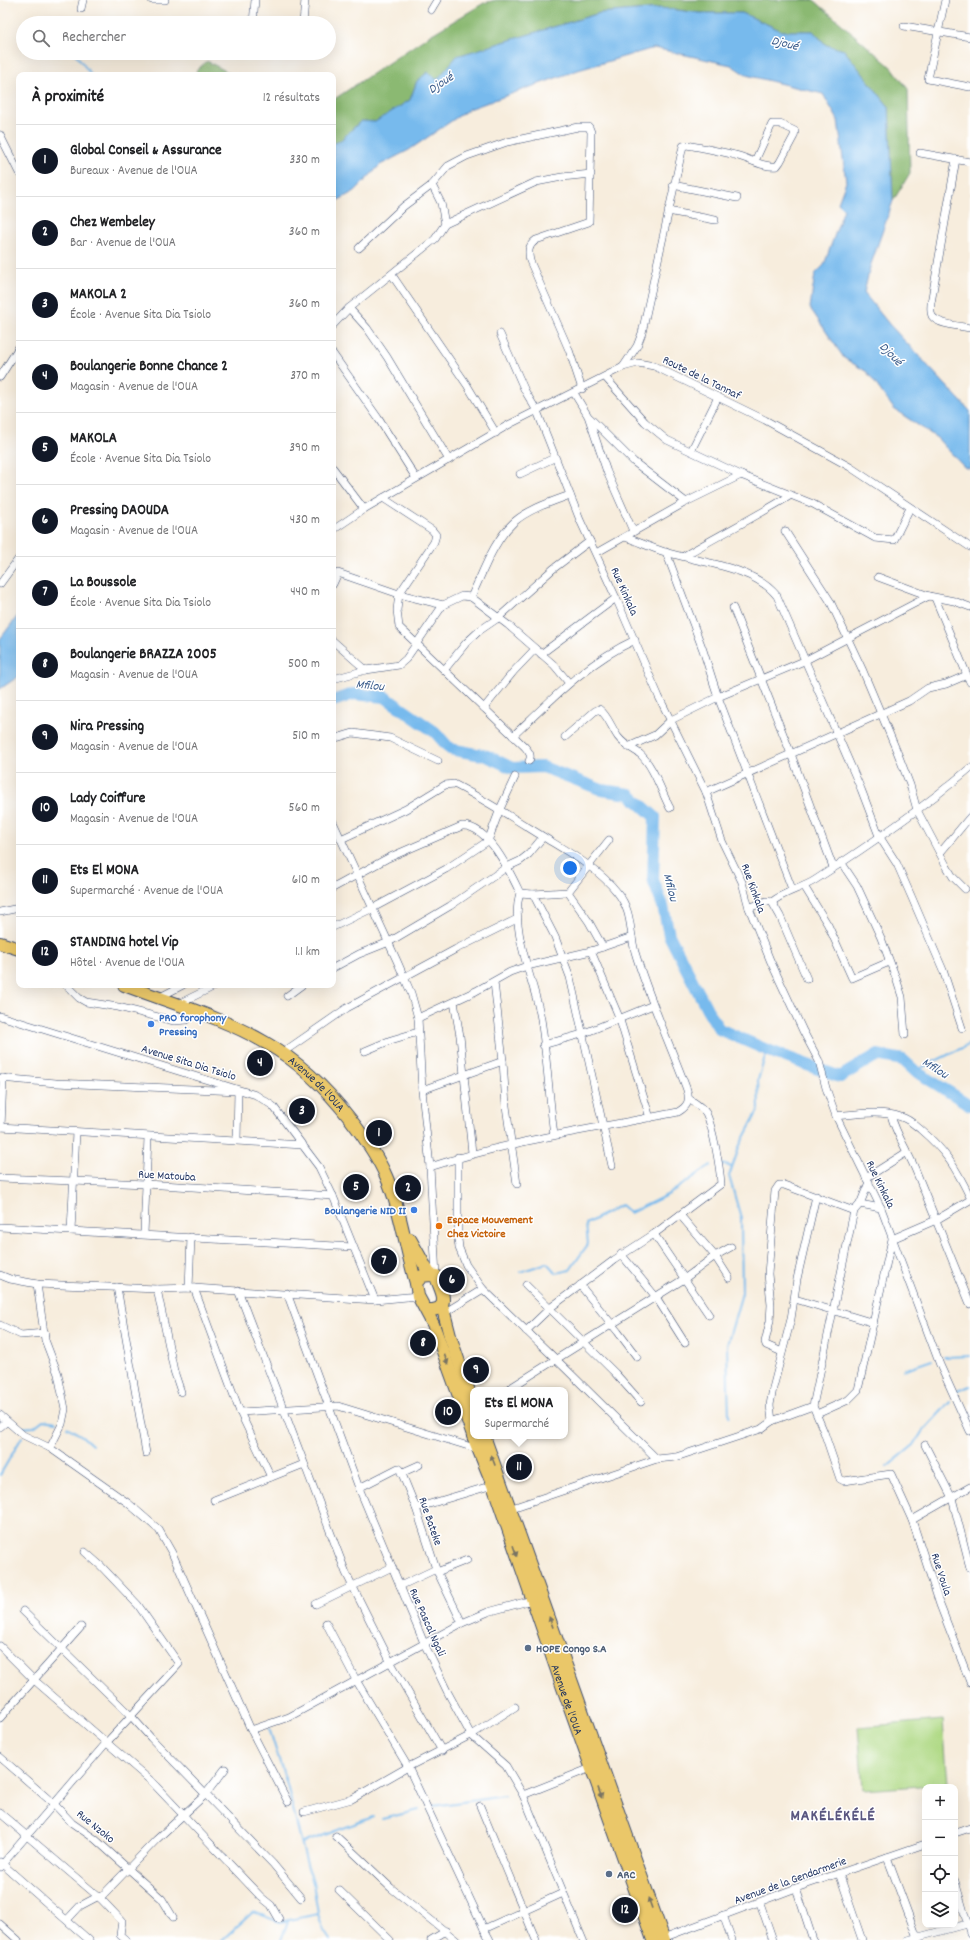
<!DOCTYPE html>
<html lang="fr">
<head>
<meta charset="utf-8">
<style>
  body { margin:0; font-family:Dekko,sans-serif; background:#f6f6f6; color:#202124 }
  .controls { position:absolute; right:12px; bottom:12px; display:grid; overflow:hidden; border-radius:8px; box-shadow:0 4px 16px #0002 }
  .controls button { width:36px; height:36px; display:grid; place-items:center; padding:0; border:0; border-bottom:1px solid #e0e0e0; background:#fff; color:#202124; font:20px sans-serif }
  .you { position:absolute; left:570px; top:868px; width:14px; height:14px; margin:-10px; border:3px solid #fff; border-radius:50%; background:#1a73e8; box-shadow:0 0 0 6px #1a73e833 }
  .badge { display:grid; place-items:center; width:26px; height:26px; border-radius:50%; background:#111827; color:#fff; font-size:13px; font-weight:700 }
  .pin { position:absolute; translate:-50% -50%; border:2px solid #fff; box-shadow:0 1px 4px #0006 }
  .popup { position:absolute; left:470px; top:1387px; width:98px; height:52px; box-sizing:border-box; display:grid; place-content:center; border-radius:8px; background:#fff; filter:drop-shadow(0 1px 3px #0005); font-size:13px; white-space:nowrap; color:#757577 }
  .popup b { font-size:15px; color:#202124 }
  .popup::after { content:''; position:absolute; left:50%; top:100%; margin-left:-8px; border:8px solid transparent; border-top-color:#fff }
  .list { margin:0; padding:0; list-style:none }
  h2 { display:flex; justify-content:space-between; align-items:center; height:52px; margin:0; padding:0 16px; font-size:17px }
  h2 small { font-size:13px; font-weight:400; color:#757577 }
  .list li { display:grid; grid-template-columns:26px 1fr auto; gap:12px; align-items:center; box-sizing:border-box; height:72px; padding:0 16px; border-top:1px solid #e0e0e0 }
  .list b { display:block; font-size:15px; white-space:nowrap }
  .list p { margin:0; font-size:13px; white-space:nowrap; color:#757577 }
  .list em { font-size:13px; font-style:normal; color:#757577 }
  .icon { flex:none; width:22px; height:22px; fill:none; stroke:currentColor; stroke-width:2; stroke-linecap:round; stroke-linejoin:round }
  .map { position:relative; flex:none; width:970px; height:1940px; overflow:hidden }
  .search { position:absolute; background:#fff; box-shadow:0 4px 16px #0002; left:16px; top:16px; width:320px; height:44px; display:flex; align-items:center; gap:10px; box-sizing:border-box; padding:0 14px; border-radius:22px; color:#757577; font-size:15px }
  .panel { position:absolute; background:#fff; box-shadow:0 4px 16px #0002; left:16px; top:72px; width:320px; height:916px; border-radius:8px }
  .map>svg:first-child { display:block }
  .green { fill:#afd984; stroke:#658471 }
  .forest { fill:#8bb972; stroke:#537468 }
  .water { fill:#77baed; stroke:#4974a6 }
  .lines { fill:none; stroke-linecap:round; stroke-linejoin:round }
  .stream { stroke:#77baed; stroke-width:2 }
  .river { stroke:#77baed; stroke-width:12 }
  .street-casing { stroke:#3c4c71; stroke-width:8 }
  .primary-casing { stroke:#3c4c71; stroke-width:14 }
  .street { stroke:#fff; stroke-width:7 }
  .primary { stroke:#eac769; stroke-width:12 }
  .oneway { fill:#787363 }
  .shop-dot { fill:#3f7fe0; stroke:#fff; stroke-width:1.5 }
  .food-dot { fill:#e8710a; stroke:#fff; stroke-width:1.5 }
  .service-dot { fill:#5c6f8a; stroke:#fff; stroke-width:1.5 }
  .labels { text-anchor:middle; stroke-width:3; stroke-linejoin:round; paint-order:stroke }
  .street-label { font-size:12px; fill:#1b2f5e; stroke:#fff }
  .shop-label { font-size:12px; font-weight:bold; fill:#366cbe; stroke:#fff; text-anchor:start }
  .food-label { font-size:12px; font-weight:bold; fill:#c56008; stroke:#fff; text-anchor:start }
  .service-label { font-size:12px; font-weight:bold; fill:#4e5e75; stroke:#fff; text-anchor:start }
  .water-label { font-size:13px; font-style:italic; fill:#375989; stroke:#fff }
  .district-label { font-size:16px; font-weight:bold; letter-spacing:1px; fill:#5a5781; stroke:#fff }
</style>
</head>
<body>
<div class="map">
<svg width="970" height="1940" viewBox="0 0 970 1940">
  <rect width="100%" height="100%" fill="#fff"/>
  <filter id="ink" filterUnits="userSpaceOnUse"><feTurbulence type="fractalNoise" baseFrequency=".025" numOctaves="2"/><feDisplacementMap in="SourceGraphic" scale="8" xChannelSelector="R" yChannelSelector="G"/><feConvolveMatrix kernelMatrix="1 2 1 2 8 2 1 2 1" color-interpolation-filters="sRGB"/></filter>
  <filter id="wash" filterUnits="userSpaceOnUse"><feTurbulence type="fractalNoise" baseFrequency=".012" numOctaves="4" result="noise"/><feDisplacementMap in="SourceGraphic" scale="16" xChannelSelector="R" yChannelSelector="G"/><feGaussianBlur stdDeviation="0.9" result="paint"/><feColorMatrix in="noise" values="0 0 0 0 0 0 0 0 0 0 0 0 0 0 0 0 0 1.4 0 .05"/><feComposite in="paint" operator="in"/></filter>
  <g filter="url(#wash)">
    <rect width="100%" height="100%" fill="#f7eddd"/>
    <polygon class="green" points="943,1720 948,1784 863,1790 858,1727"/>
    <g class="forest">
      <polygon points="496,0 814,0 891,67 908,89 910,173 893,201 889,107 844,51 826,45 813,31 782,31 742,13 700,13 661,8 600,13 458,56 437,80 417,81 410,100 375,122 361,121 341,140 333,144 333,100 427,37 484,3"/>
      <polygon points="207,61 233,75 199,75 196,71"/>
    </g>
    <g class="water">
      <polygon points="661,8 700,13 742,13 782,31 813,31 826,45 844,50 889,107 893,201 870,267 864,293 889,324 970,411 970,469 964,467 937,438 894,409 867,372 844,358 810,308 815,274 824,265 844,209 838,203 846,182 838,120 823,94 746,75 731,65 654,48 578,70 469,109 409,150 380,165 355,191 333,203 333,144 341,140 361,121 375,122 410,100 417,81 428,72 437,80 457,56 600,13"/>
      <polygon points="19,614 19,676 0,689 0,639"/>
    </g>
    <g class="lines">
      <g class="stream">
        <polyline points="75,53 91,75"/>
        <polyline points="915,1071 970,1044"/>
        <polyline points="721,1164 732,1167"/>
        <polyline points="520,1272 547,1263 556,1273 570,1270 588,1244 586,1224 621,1205 630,1213 669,1194 711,1165"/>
        <polyline points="944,1357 970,1356"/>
        <polyline points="903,1370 932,1360"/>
        <polyline points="957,1391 970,1386"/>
        <polyline points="729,1417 727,1345 742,1293 741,1218 729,1176 740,1145 759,1109 758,1080 767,1050"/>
        <polyline points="67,1427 82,1436 92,1445"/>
        <polyline points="20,1428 34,1427 43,1420 57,1422"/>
        <polyline points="887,1467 914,1445 922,1432 950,1402"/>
        <polyline points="0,1475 22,1437"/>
        <polyline points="269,1728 287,1785 306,1861 313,1883 318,1914 324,1931 330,1940"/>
        <polyline points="433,1806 505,1796"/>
        <polyline points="382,1819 419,1810"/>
        <polyline points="303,1843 373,1817"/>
        <polyline points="222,1940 253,1912 280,1922 318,1914"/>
        <polyline points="281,1940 288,1921"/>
      </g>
      <polyline class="river" points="333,701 353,694 385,697 435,732 450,749 487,756 512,768 543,767 602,790 629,794 655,817 653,880 663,906 669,935 707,1009 719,1029 767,1050 840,1077 877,1055 903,1060 915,1071 970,1105"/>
    </g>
  </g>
  <g filter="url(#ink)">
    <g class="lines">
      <defs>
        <g id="street">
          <polyline points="152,0 165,0"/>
          <polyline points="945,0 928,79 970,87"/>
          <polyline points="81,9 83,0"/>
          <polyline points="431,10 437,0"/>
          <polyline points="253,23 255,0"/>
          <polyline points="303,23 305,0"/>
          <polyline points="904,26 970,37"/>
          <polyline points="0,135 19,173"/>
          <polyline points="920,153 970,162"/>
          <path d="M956,159L931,303C931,307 930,312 932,316C938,325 960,326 970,328"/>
          <polyline points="432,185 441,203 445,224"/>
          <polyline points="673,185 737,198"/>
          <polyline points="668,211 715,220"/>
          <path d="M359,248L404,206L432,185L448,166L467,156L507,142L578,127H589L591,132L589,222L536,240C528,246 528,251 530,261L569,350L582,389"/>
          <polyline points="392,275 467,385 496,433"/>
          <polyline points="349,308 367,328 387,357 449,460"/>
          <polyline points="333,325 349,308 435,239 445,224 536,182 562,177 591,174"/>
          <polyline points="500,334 525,391 537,411 580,520 616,598 659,697 706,792 722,841 742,882 749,908 770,960 803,1031 819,1061 826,1088 836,1116 881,1208 940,1365 970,1431"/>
          <polyline points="333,354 378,418 416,478"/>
          <path d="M623,367L637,346L642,333L683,146L687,145C703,148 720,151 735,155C748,158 764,168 777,166L780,162L794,136L795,131L780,124H772L755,161"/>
          <polyline points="0,377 19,347"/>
          <polyline points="605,377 645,422 667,440 741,475"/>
          <polyline points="574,393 588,416 607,472 633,531"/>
          <polyline points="590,418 634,462 686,502"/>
          <polyline points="691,451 718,397"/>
          <polyline points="333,468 364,509"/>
          <polyline points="520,474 554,458"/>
          <polyline points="333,530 364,509 510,424 623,367 638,363 654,366 765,420 850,467 970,547"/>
          <polyline points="785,531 830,601 863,671 898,754 910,785 917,810 947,867 953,877 965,889"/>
          <path d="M625,537C639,542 652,548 665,552C701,563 753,566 777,596L861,789L879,836L897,864L912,898L943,970L962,1028"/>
          <polyline points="666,552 703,650 718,697 792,889"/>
          <polyline points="596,553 686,502 741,475 813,504 875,538 894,540 910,508"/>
          <path d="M684,556C719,535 756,517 791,495"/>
          <polyline points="878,577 929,596 954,601 970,607"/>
          <polyline points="0,584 19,558"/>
          <polyline points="333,584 338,573 399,594 434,542 436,535 432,530 383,498"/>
          <path d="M471,597C483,573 493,541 514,522C529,509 551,502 570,495"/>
          <polyline points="935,598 967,675"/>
          <path d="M443,605L399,594L397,610L399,627L525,747C529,752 532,755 529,761"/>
          <polyline points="733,608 791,754 833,867"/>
          <polyline points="333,641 366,670"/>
          <polyline points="541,654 616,598"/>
          <polyline points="445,669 466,643 479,631 498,618 553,569 590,541"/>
          <polyline points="333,679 366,670 399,665 406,659 443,605 462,596 471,597 508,625 554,665 569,683"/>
          <polyline points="484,708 514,671 535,649"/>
          <path d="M513,736C551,700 587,662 635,640"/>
          <path d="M565,737L595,711L599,709C608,715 612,729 618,737C625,746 632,748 640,754C653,765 662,793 670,808"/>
          <polyline points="333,739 353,733 390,738 438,761"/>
          <polyline points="628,747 655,735 671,720 718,697 804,661 929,596"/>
          <polyline points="706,792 909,701 928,688 946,684 967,675 970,682"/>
          <polyline points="333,822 397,961 411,993 418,1018 422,1090 430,1167 436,1276"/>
          <path d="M341,839L406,809L445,785L454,784C485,800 513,818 542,836C568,852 598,868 617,892C633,912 629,930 635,952C649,999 670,1044 687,1090C690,1101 688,1106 678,1112C595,1129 511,1140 430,1167"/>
          <polyline points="940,853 970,817"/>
          <polyline points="841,862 857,886 881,938 896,978 902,997 905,1035"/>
          <polyline points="804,886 828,925 852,978 889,962"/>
          <path d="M333,888L388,858L462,826C488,824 511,874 520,893C509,928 535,983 541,1019C547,1057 549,1096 554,1135"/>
          <polyline points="568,892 589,922 603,947"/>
          <polyline points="520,893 533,894 555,937 570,977 612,1166"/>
          <polyline points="533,894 568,892 609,840"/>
          <polyline points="772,902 780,916 807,979"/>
          <path d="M749,908L766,901L772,902C785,891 801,889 815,880C868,846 922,809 970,768"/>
          <polyline points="0,912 19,908"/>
          <polyline points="333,927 373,908 446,869 488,841 500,809 515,777"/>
          <polyline points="591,951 619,1017 650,1118"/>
          <polyline points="333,968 359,954 389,942 450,906 507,867 520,861 529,854 543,837"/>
          <polyline points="494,982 503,1061 506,1106 517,1184"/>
          <polyline points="66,985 79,998 86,1002 118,1007 174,1021 187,1020 193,1011"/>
          <polyline points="287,996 302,985"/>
          <polyline points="158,998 183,985"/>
          <polyline points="454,1002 460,1036 472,1153"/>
          <polyline points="178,1004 217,985"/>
          <polyline points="0,1016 256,1095 273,1106 319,1167 333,1196 375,1300"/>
          <polyline points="418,1018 476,991 510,972 527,966 591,951 632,937"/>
          <polyline points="543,1045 582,1034 653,1005"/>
          <polyline points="365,1051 391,1040 418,1032"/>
          <polyline points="282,1053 347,1008 456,949 517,919"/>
          <polyline points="0,1078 56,1083 238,1091"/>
          <polyline points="422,1090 503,1061"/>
          <path d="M891,1115C896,1135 908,1151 916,1171C934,1215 952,1260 970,1304"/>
          <path d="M836,1116C857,1114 880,1110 901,1117C909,1119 915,1125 921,1130C946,1151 956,1168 970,1197"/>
          <polyline points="0,1127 303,1145"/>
          <polyline points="1,1127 3,1078"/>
          <polyline points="237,1140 238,1091"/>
          <polyline points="458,1157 458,1239 459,1248 466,1265 483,1289 565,1368 657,1459"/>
          <polyline points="0,1178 146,1184 333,1196"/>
          <polyline points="866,1178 907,1152"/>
          <polyline points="860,1204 881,1208"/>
          <polyline points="680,1215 715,1256 729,1278"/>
          <polyline points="0,1227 353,1247"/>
          <polyline points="71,1231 76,1132"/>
          <polyline points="144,1234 148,1137"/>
          <polyline points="654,1234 709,1315"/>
          <polyline points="621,1254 656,1297 685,1343"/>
          <polyline points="0,1275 10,1279 37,1284 157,1289 194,1288 375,1300 418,1296"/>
          <polyline points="37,1284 45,1340 58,1374 65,1409 62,1424 50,1448"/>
          <polyline points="526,1285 615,1373 641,1402"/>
          <polyline points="580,1285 618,1332 637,1357"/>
          <polyline points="117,1287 146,1453"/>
          <polyline points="189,1288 191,1237"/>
          <polyline points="194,1288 240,1412 271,1477"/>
          <polyline points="157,1289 174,1371 181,1392"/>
          <polyline points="238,1290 346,1573 390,1661 442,1751"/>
          <polyline points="287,1293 359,1488 424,1643 447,1691 471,1735 506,1766 523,1795 583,1940"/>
          <polyline points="795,1299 874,1323"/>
          <polyline points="444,1313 483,1289"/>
          <polyline points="0,1325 21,1335 45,1333"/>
          <path d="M526,1331L550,1308L614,1260L654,1234L721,1184C720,1168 713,1127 706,1113C702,1107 695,1103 689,1099"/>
          <polyline points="782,1352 766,1345 765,1342 770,1321 771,1305 768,1274 775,1191 779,1185 784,1185 854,1211"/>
          <polyline points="507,1390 684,1279 715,1256 731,1247"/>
          <polyline points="813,1406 824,1432 840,1479 844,1481 891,1474 912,1520 940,1605 970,1682"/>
          <polyline points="240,1412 338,1406 478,1449"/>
          <polyline points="817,1414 848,1400 858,1390 892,1239 936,1220 970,1200"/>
          <polyline points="0,1415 23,1435 50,1448 128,1503 159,1530 172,1553 251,1730 288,1802"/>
          <polyline points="772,1421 770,1405 773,1388 791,1319 797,1279 816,1196"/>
          <polyline points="0,1427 6,1422"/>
          <polyline points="925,1445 952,1498 970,1568"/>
          <polyline points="401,1473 419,1465"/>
          <polyline points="359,1488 398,1468 400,1469 416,1508 436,1569 462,1623"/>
          <polyline points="214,1500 304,1464"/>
          <polyline points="416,1508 493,1485"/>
          <polyline points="509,1509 657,1459 676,1457 761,1429 772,1421 813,1406 854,1211 860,1204 869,1182"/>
          <polyline points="912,1520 970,1487"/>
          <polyline points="437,1572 467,1560"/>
          <polyline points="400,1586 436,1569"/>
          <polyline points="316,1604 392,1567"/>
          <polyline points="23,1611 131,1716 151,1738 273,1864 301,1898"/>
          <polyline points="326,1623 356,1680 408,1767 484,1929"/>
          <polyline points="0,1646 33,1679 151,1781 261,1897 271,1905 279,1919"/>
          <polyline points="0,1718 81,1627"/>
          <polyline points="251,1730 289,1717 462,1623 488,1612 532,1600"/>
          <polyline points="0,1757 54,1804 72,1823 95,1839 152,1890 162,1899 173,1917"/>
          <polyline points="523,1795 591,1768"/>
          <polyline points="480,1806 536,1940"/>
          <polyline points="304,1812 352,1799 408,1767 471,1735 515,1707"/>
          <polyline points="0,1813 100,1898 122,1921 120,1935 126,1940"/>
          <polyline points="955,1833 970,1828"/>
          <polyline points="336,1836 391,1888 456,1940"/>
          <polyline points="887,1857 918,1940"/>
          <polyline points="0,1862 89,1940"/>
          <polyline points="0,1867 107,1742 179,1664 138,1605 101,1566 85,1552"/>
          <polyline points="839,1873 862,1940"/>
          <polyline points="955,1881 970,1933"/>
          <polyline points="796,1888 813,1940"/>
          <polyline points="339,1890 390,1940"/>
          <polyline points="100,1898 156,1840 205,1795 225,1769"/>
          <polyline points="760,1903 773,1940"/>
          <polyline points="723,1915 732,1940"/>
          <polyline points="67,1920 80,1906 97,1897"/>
          <polyline points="0,1924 18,1940"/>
          <polyline points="663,1938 796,1888 925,1844"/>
          <polyline points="431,1940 446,1931"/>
          <polyline points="490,1940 484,1929 563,1893"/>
          <polyline points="908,1940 970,1923"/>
        </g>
        <g id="primary">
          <polyline points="0,943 19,949"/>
          <path id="s1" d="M124,985C171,1003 222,1017 266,1043C300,1062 327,1089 351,1120C364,1137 377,1155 386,1176C401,1210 405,1247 416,1283"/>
          <polyline points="410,1239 430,1275"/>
          <polyline points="442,1305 450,1336 473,1403"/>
          <path d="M426,1310H433L440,1308C448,1298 438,1286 436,1276L430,1275L422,1276L416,1283L418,1296L433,1324L473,1435"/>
          <path id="s2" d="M473,1436L493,1485L563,1688L653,1940"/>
          <polyline points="484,1436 664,1940"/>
        </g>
      </defs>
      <use href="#street" class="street-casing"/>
      <use href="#primary" class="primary-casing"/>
      <use href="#street" class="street"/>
      <use href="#primary" class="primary"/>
    </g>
    <defs><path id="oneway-solid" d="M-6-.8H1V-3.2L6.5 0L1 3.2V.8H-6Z"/></defs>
    <g class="oneway">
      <use href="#oneway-solid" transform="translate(446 1359) rotate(70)"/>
      <use href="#oneway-solid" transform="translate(493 1460) rotate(-111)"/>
      <use href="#oneway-solid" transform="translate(515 1551) rotate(71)"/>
      <use href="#oneway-solid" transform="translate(551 1622) rotate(-110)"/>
      <use href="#oneway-solid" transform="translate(600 1793) rotate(70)"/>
      <use href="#oneway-solid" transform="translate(650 1903) rotate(-110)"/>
    </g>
  </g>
  <g class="shop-dot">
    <circle cx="151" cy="1024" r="4"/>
    <circle cx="414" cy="1210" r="4"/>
  </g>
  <circle class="food-dot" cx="439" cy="1226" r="4"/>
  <g class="service-dot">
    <circle cx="528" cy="1648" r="4"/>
    <circle cx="609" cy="1874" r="4"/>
  </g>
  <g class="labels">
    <g class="street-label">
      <text transform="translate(702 377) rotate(26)" y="4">Route de la Tannaf</text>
      <text transform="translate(625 591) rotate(66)" y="4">Rue Kinkala</text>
      <text transform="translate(754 888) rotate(70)" y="4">Rue Kinkala</text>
      <text transform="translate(189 1062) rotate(17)" y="4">Avenue Sita Dia Tsiolo</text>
      <text dy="4" stroke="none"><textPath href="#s1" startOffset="219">Avenue de l'OUA</textPath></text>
      <text transform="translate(167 1175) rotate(3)" y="4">Rue Matouba</text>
      <text transform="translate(881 1184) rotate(64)" y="4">Rue Kinkala</text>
      <text transform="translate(431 1521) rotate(71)" y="4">Rue Bateke</text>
      <text transform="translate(942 1574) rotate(72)" y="4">Rue Voula</text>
      <text transform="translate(428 1622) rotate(66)" y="4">Rue Pascal Ngali</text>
      <text dy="4" stroke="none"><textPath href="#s2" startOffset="280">Avenue de l'OUA</textPath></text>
      <text transform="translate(96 1826) rotate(39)" y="4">Rue Nzoko</text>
      <text transform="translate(790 1880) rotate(-20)" y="4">Avenue de la Gendarmerie</text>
    </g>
    <g class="shop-label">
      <text x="159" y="1021">PRO forophony<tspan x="159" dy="14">Pressing</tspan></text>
      <text x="406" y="1214" text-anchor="end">Boulangerie NID II</text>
    </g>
    <g class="food-label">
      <text x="447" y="1223">Espace Mouvement<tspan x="447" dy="14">Chez Victoire</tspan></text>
    </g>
    <g class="service-label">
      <text x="536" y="1652">HOPE Congo S.A</text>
      <text x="617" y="1878">ARC</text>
    </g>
    <g class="water-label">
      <text transform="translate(785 42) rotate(13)" y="5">Djoué</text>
      <text transform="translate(440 82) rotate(-34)" y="5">Djoué</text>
      <text transform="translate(892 353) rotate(45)" y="5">Djoué</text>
      <text transform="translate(370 684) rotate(6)" y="5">Mfilou</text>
      <text transform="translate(672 887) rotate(76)" y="5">Mfilou</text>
      <text transform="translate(936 1067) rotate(32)" y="5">Mfilou</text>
    </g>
    <g class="district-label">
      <text x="833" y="1820">MAKÉLÉKÉLÉ</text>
    </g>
  </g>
</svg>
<div class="controls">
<button>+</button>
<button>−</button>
<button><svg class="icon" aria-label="locate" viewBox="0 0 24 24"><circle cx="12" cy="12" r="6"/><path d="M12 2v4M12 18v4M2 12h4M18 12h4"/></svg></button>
<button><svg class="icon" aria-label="layers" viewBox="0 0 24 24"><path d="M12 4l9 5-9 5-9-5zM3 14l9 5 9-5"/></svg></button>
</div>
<div class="you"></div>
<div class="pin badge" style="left:379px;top:1133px">1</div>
<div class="pin badge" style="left:408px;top:1188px">2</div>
<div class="pin badge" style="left:302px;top:1111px">3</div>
<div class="pin badge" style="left:260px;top:1063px">4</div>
<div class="pin badge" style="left:356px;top:1187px">5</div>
<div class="pin badge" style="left:452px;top:1280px">6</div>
<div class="pin badge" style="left:384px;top:1261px">7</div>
<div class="pin badge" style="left:423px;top:1343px">8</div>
<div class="pin badge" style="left:476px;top:1370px">9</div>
<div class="pin badge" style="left:448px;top:1412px">10</div>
<div class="pin badge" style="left:519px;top:1467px">11</div>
<div class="popup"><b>Ets El MONA</b>Supermarché</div>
<div class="pin badge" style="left:625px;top:1910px">12</div>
<div class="search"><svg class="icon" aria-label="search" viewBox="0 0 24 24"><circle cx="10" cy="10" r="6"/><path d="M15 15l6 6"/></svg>Rechercher</div>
<section class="panel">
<h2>À proximité<small>12 résultats</small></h2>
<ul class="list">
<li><span class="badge">1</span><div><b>Global Conseil &amp; Assurance</b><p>Bureaux · Avenue de l'OUA</p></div><em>330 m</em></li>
<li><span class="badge">2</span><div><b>Chez Wembeley</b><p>Bar · Avenue de l'OUA</p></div><em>360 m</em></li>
<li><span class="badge">3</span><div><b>MAKOLA 2</b><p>École · Avenue Sita Dia Tsiolo</p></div><em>360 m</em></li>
<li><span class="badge">4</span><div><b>Boulangerie Bonne Chance 2</b><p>Magasin · Avenue de l'OUA</p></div><em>370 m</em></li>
<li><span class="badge">5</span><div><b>MAKOLA</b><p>École · Avenue Sita Dia Tsiolo</p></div><em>390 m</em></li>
<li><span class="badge">6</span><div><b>Pressing DAOUDA</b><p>Magasin · Avenue de l'OUA</p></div><em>430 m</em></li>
<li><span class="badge">7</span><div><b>La Boussole</b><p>École · Avenue Sita Dia Tsiolo</p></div><em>440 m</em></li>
<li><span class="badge">8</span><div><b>Boulangerie BRAZZA 2005</b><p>Magasin · Avenue de l'OUA</p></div><em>500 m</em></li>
<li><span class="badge">9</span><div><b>Nira Pressing</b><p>Magasin · Avenue de l'OUA</p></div><em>510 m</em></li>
<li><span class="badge">10</span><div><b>Lady Coiffure</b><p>Magasin · Avenue de l'OUA</p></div><em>560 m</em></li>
<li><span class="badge">11</span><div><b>Ets El MONA</b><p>Supermarché · Avenue de l'OUA</p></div><em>610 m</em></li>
<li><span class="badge">12</span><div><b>STANDING hotel Vip</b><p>Hôtel · Avenue de l'OUA</p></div><em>1.1 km</em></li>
</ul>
</section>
</div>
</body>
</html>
